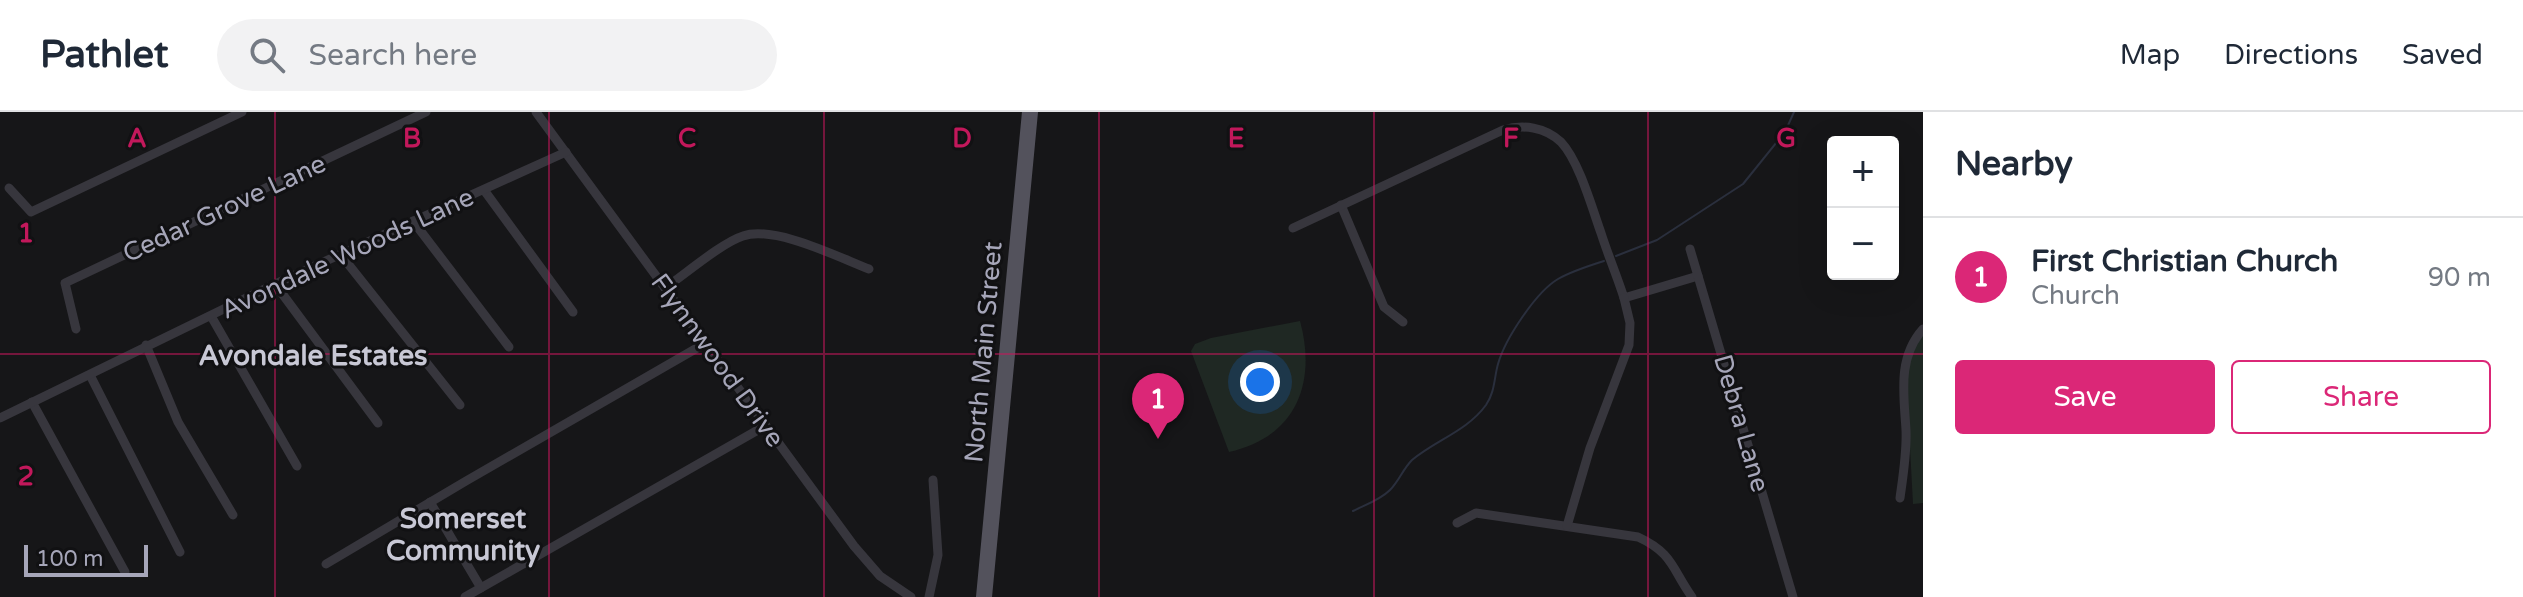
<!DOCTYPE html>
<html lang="en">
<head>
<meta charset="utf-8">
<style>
  body { margin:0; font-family:"Varela Round",sans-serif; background:#f2f2f3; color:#1f2937 }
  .controls { position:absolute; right:24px; top:24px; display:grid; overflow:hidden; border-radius:8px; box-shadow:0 8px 32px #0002 }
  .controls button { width:72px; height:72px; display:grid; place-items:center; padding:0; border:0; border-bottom:2px solid #e0e1e3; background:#fff; color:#1f2937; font:40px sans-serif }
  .scale { position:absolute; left:24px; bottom:20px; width:124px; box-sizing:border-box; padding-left:8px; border:4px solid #a6a6b9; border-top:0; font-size:22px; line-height:28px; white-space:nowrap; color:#a6a6b9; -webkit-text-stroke:6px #111113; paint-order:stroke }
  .you { position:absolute; left:1260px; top:270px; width:28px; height:28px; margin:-20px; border:6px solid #fff; border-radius:50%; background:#1a73e8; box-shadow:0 0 0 12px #1a73e833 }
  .badge { display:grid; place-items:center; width:52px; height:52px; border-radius:50%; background:#db2777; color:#fff; font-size:26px; font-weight:700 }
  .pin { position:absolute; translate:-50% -66px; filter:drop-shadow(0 2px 4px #0008) }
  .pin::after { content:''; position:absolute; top:42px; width:28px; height:24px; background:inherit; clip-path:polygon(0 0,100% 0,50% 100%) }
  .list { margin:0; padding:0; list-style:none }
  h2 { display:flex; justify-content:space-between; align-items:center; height:104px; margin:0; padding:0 32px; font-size:34px }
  h2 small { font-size:26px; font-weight:400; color:#747a83 }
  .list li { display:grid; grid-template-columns:52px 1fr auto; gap:24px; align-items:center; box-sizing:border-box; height:120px; padding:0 32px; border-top:2px solid #e0e1e3 }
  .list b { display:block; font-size:30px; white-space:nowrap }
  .list p { margin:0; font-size:26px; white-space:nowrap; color:#747a83 }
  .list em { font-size:26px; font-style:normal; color:#747a83 }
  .actions { display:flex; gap:16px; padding:24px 32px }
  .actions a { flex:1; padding:18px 0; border:2px solid #db2777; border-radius:8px; text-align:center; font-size:28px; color:#db2777 }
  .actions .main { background:#db2777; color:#fff }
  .icon { flex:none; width:44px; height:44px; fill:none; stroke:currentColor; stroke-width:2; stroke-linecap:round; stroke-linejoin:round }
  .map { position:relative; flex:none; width:1923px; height:485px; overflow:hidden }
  header { display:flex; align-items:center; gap:48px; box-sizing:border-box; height:112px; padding:0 40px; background:#fff; border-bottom:2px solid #e0e1e3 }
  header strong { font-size:38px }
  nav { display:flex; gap:44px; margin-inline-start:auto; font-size:28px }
  .search { width:560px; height:72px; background:#f2f2f3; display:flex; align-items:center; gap:20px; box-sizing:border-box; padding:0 28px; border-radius:44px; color:#747a83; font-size:30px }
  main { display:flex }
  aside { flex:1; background:#fff }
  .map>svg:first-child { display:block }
  .green { fill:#1f2823 }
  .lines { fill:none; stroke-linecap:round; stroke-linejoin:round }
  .stream { stroke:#2a2f3d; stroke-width:2 }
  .street { stroke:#37363d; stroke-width:9 }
  .primary { stroke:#53525c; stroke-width:16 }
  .grid { fill:none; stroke:#c2185b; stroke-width:2; stroke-opacity:0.55 }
  .labels { text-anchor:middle; stroke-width:6; stroke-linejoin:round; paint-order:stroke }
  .street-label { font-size:26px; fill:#a6a6b9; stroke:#111113 }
  .neighbourhood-label { font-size:28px; font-weight:bold; fill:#c8c8d5; stroke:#111113 }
  .grid-label { font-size:26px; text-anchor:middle; font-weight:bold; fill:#c2185b; stroke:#111113; stroke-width:6; stroke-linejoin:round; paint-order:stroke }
</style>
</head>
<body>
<header>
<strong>Pathlet</strong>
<div class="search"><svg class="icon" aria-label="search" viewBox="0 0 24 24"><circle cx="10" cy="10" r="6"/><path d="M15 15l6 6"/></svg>Search here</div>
<nav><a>Map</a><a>Directions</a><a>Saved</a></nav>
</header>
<main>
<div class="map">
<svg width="1923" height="485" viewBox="0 0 1923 485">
  <rect width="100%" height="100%" fill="#161618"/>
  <g class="green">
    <path d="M1300,209C1317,271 1296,325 1229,340L1191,239L1195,232L1211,226Z"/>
    <polygon points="1923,222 1923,391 1913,392 1906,261 1915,231"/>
  </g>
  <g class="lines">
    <g class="stream">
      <polyline points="1616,144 1657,128 1743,72 1785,20 1794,0"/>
      <path d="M1353,399C1365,393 1380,388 1390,378C1399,369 1403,357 1412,348C1436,328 1467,319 1486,293C1495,280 1494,266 1498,252C1505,227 1536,180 1558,167C1572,159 1588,154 1604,149"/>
    </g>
    <g class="street">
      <polyline points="536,0 854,434 880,464 911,485"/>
      <polyline points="9,76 31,100 242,0"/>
      <polyline points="484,78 573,200"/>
      <polyline points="1341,93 1384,195 1403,210"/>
      <polyline points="413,109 509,235"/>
      <path d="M1293,116L1503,18C1523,12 1545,15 1561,30C1579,49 1592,96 1601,121C1608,143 1617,164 1624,186L1698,164"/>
      <polyline points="1690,137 1793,485"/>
      <polyline points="341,143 460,293"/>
      <polyline points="275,172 378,311"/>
      <path d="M665,176C684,163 723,130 743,124C774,113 838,145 869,157"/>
      <polyline points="211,204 297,354"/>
      <polyline points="76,217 65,171 426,0"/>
      <polyline points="146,233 178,310 233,403"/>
      <polyline points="90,263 180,440"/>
      <polyline points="32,290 125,460"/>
      <polyline points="0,306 275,172 566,40"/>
      <path d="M1900,386C1903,364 1907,340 1906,318C1904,283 1897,246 1923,217"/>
      <polyline points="430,390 481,476"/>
      <path d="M1457,411L1476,401L1638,425C1673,441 1672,457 1692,485"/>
      <polyline points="1567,414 1590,336 1629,233 1630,211 1624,186"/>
      <polyline points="326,452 466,369 704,232"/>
      <polyline points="465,485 765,314"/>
      <polyline points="929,485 938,443 933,368"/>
    </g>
    <polyline class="primary" points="984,485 1030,0"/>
  </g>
  <path class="grid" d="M275,0V485M549,0V485M824,0V485M1099,0V485M1374,0V485M1648,0V485M0,242H1923"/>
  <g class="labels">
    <g class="street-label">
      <text transform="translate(224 96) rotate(-25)" y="9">Cedar Grove Lane</text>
      <text transform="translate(347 141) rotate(-25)" y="9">Avondale Woods Lane</text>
      <text transform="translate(983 240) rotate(-85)" y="9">North Main Street</text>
      <text transform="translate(718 248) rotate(54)" y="9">Flynnwood Drive</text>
      <text transform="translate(1742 311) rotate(74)" y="9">Debra Lane</text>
    </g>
    <g class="neighbourhood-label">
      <text x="313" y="253">Avondale Estates</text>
      <text x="463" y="416">Somerset<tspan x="463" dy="32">Community</tspan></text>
    </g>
  </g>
  <g class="grid-label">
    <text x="137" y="35">A</text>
    <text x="412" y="35">B</text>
    <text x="687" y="35">C</text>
    <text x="962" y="35">D</text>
    <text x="1236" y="35">E</text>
    <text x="1511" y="35">F</text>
    <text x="1786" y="35">G</text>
    <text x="26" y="130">1</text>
    <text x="26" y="373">2</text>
  </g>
</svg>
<div class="controls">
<button>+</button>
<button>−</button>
</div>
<div class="scale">100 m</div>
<div class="you"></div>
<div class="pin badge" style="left:1158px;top:327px">1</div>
</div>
<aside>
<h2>Nearby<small></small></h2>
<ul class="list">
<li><span class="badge">1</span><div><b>First Christian Church</b><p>Church</p></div><em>90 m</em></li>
</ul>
<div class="actions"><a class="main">Save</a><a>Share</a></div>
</aside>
</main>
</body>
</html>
